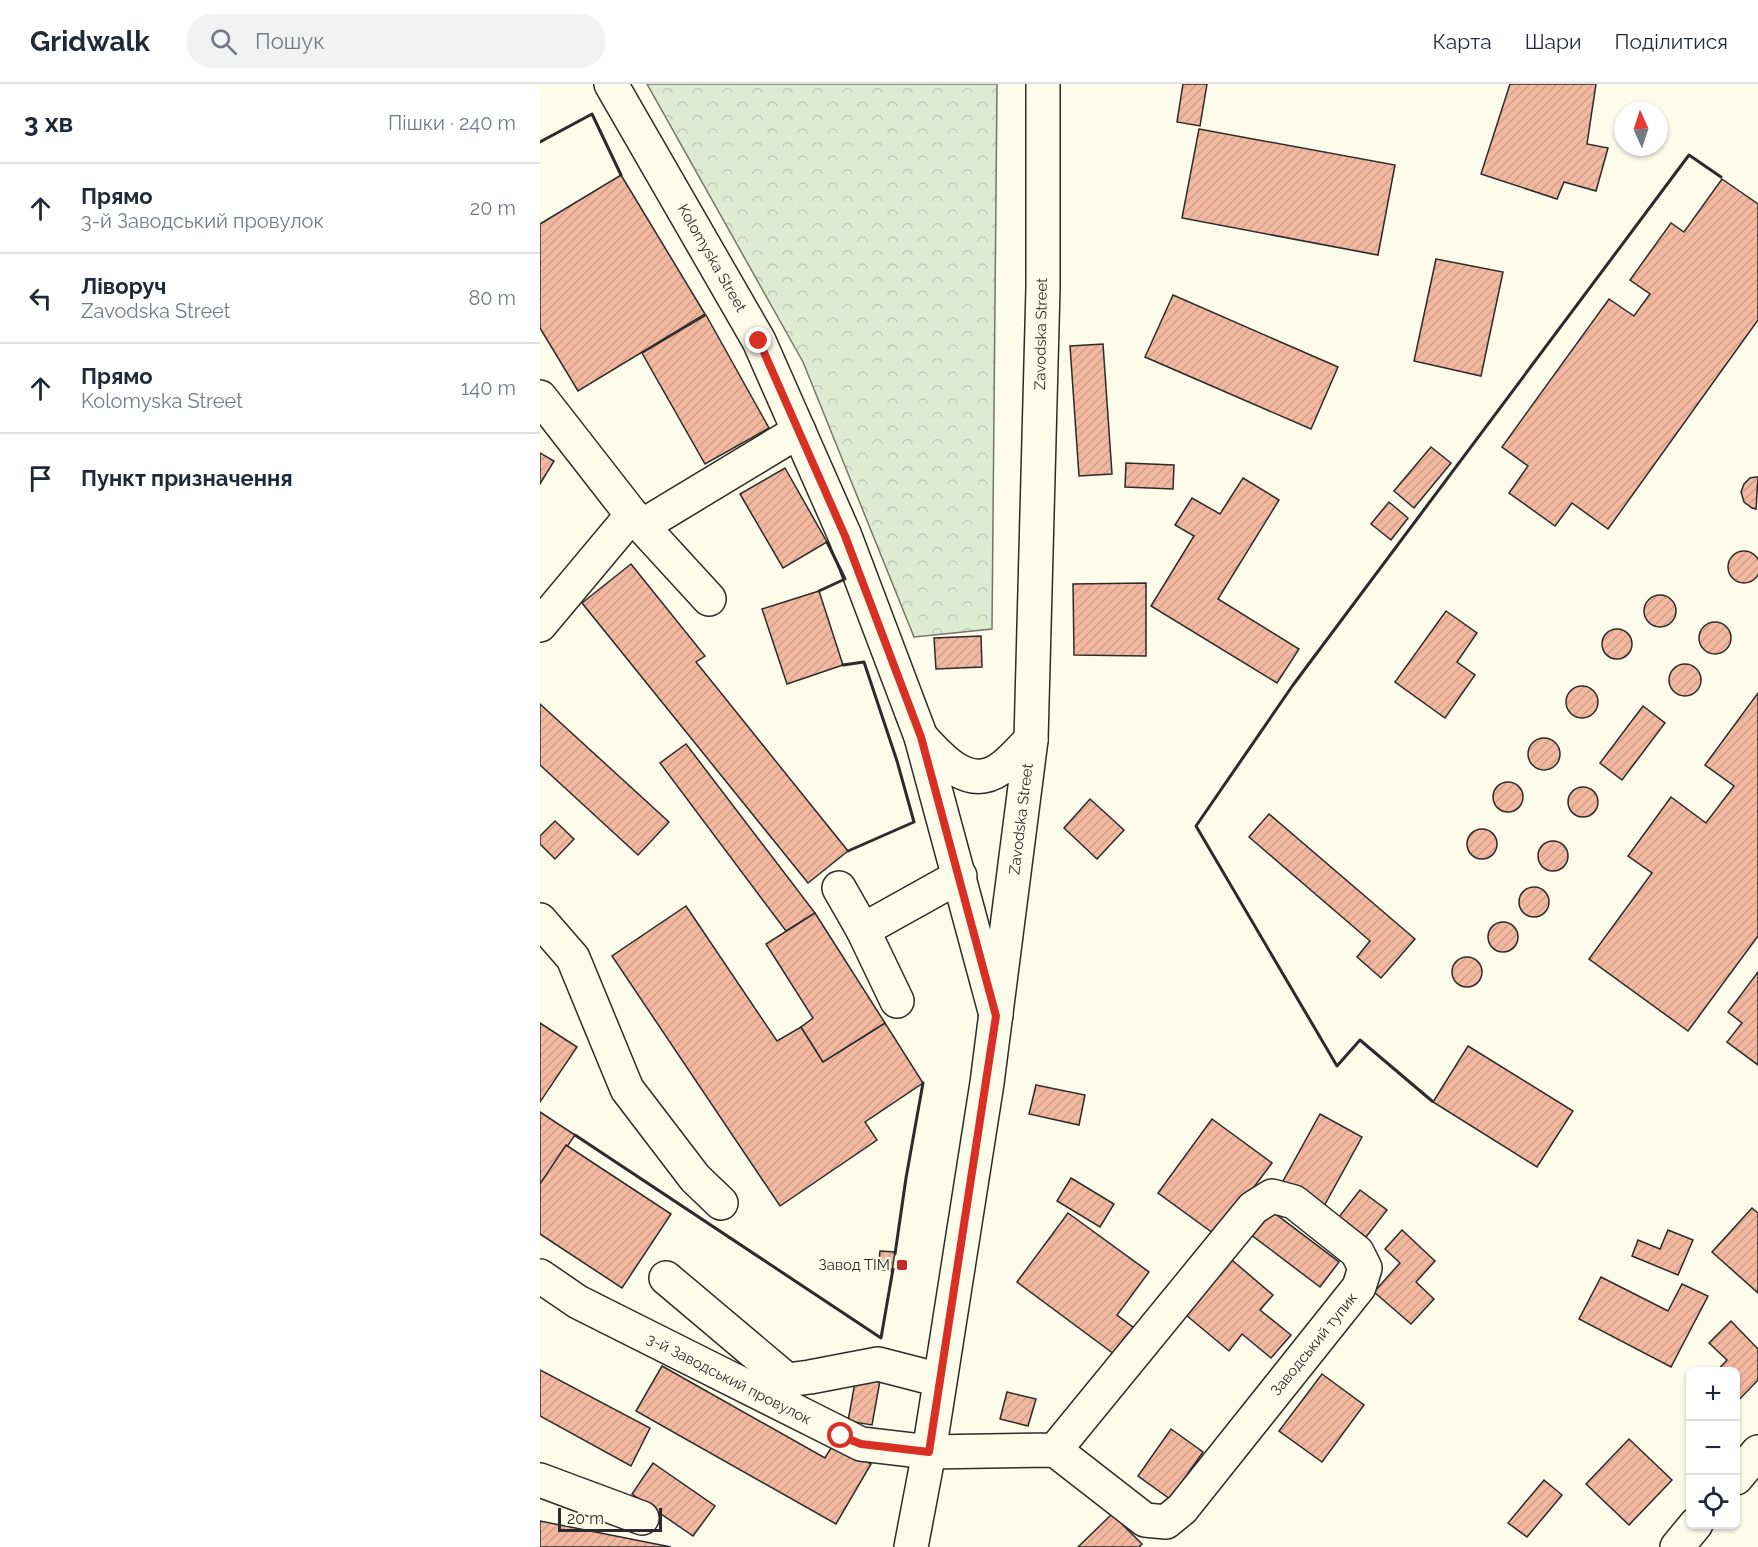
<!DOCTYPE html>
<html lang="uk">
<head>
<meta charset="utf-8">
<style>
  body { margin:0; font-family:Raleway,sans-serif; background:#f2f2f3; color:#1f2937 }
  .controls { position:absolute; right:18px; bottom:18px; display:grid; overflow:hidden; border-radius:9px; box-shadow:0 2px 4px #0004 }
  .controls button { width:54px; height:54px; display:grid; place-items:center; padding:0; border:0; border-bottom:2px solid #e0e1e3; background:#fff; color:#1f2937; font:30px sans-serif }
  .compass { position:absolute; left:1074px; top:18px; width:54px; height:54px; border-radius:50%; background:#fff; box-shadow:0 2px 4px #0004; rotate:357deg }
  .scale { position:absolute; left:18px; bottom:15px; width:104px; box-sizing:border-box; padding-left:6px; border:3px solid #2b2b2b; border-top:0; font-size:16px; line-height:21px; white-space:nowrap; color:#2b2b2b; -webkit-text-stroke:4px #fdfbea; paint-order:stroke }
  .stop { position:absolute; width:18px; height:18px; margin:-14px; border:4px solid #d93025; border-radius:50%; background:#fff }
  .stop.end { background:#d93025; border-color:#fff; box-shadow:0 2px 6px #0008 }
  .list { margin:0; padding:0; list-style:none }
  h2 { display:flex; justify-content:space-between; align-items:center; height:78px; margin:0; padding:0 24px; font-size:26px }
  h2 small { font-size:20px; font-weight:400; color:#747a83 }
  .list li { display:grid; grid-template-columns:39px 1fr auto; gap:18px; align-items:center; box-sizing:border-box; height:90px; padding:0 24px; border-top:2px solid #e0e1e3 }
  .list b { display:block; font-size:22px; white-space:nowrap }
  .list p { margin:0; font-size:20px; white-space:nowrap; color:#747a83 }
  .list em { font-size:20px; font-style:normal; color:#747a83 }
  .icon { flex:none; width:33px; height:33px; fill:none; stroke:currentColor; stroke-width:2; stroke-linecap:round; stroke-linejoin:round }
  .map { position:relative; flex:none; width:1218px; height:1463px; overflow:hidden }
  header { display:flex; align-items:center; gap:36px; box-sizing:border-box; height:84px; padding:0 30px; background:#fff; border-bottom:2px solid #e0e1e3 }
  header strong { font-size:28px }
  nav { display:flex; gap:33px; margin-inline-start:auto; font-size:21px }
  .search { width:420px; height:54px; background:#f2f2f3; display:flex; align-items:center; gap:15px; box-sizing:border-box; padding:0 21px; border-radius:33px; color:#747a83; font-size:22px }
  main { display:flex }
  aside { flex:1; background:#fff }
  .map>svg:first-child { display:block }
  .forest { fill:url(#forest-crowns); stroke:#74746e; stroke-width:1.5 }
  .building { fill:url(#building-hatch); stroke:#2b2b2b; stroke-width:1.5 }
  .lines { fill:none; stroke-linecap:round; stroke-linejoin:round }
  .minor-casing { stroke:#2b2b2b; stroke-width:36 }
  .major-casing { stroke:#2b2b2b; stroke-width:36 }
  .minor { stroke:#fdfbea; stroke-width:33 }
  .major { stroke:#fdfbea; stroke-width:33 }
  .wall { stroke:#2b2b2b; stroke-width:3 }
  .route { stroke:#d93025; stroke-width:8 }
  .poi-dot { fill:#c62828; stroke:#fdfbea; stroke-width:2 }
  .labels { text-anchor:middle; stroke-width:4.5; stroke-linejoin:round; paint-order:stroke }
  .street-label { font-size:15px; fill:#2b2b2b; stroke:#fdfbea }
  .poi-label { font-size:15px; fill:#2b2b2b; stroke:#fdfbea; text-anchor:end }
</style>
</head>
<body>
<header>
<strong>Gridwalk</strong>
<div class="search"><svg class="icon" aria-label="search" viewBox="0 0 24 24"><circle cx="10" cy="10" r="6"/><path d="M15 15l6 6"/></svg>Пошук</div>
<nav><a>Карта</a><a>Шари</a><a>Поділитися</a></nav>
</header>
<main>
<aside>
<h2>3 хв<small>Пішки · 240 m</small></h2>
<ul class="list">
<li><svg class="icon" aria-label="ahead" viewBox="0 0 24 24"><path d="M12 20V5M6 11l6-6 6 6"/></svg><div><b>Прямо</b><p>3-й Заводський провулок</p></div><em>20 m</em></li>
<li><svg class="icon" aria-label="left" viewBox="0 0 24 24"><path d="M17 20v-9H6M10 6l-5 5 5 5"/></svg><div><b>Ліворуч</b><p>Zavodska Street</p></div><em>80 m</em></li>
<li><svg class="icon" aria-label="ahead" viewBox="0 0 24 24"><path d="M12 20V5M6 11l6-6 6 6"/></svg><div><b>Прямо</b><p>Kolomyska Street</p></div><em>140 m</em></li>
<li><svg class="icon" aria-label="arrive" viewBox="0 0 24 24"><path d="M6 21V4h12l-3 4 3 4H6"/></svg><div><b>Пункт призначення</b></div></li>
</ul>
</aside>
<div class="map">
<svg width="1218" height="1463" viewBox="0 0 1218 1463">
  <defs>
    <pattern id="forest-crowns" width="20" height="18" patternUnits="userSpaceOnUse" patternTransform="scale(1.5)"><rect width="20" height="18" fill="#deebd1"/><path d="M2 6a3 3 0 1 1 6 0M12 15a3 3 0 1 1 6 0" fill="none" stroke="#bfcab4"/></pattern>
    <pattern id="building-hatch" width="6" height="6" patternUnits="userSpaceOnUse" patternTransform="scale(1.5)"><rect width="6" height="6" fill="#f2b8a0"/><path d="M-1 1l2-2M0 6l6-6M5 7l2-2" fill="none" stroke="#d09e8a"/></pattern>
  </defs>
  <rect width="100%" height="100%" fill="#fdfbea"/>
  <polygon class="forest" points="107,0 457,0 452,545 374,553 263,278"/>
  <g class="building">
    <polygon points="643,0 667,0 660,42 637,38"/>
    <polygon points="970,0 1056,0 1047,60 1068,64 1056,107 1024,98 1017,115 941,90"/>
    <polygon points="659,45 855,81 838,171 642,134"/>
    <polygon points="81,91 165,230 38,307 0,244 0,140"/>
    <polygon points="1182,95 1218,120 1218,236 1068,445 1032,419 1015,442 969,409 988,382 962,363 1069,215 1094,232 1110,210 1090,196 1131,139 1144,148"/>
    <polygon points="896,175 963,188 941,292 874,277"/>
    <polygon points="633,211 798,283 771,345 605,273"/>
    <polygon points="166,231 229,344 165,380 102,269"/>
    <polygon points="563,260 572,390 539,392 530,262"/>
    <polygon points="891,363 911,379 874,424 854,407"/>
    <polygon points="0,369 14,377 0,400"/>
    <polygon points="586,379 634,381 633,405 585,403"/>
    <polygon points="245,384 287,458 243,484 200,410"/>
    <polygon points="1216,393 1218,393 1216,425 1212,424 1204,418 1201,408 1204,400 1210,394"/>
    <polygon points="703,394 739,416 678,515 759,565 737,599 611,522 654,452 635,441 652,414 680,430"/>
    <polygon points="849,418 868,434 851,456 831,440"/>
    <circle cx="1204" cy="483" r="16"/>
    <polygon points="91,480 165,572 156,578 308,767 268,799 42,519"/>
    <polygon points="606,499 606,572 534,571 533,500"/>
    <polygon points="279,507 303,581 247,600 222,525"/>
    <circle cx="1120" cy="527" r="16"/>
    <polygon points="906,527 937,549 917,578 935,591 905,634 855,598"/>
    <circle cx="1175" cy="554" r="16"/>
    <circle cx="1077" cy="560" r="15"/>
    <polygon points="441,552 442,583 396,585 394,554"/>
    <circle cx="1145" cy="596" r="16"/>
    <circle cx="1042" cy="618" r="16"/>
    <polygon points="1218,609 1218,852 1148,947 1049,875 1112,789 1088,772 1131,713 1166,739 1194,702 1165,681"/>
    <polygon points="0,620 129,738 98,771 0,681"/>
    <polygon points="1103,622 1125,639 1082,696 1060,679"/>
    <circle cx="1004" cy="670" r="16"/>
    <polygon points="146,660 275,829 246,847 120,679"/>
    <circle cx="968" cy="713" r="15"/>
    <circle cx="1043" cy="718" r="15"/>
    <polygon points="550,715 584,746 557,775 524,744"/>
    <polygon points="729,730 875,855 841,894 817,873 830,857 709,753"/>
    <polygon points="15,737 34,755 15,775 0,760 0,752"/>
    <circle cx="942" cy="760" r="15"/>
    <circle cx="1013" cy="772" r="15"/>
    <circle cx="994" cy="818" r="15"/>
    <polygon points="146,822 237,957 261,943 283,978 345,939 383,999 325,1038 337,1056 240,1122 72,872"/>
    <polygon points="275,829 345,939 283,978 261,943 273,934 226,860"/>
    <circle cx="963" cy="853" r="15"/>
    <circle cx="927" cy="888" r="15"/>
    <polygon points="1218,888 1218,981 1187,958 1202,939 1188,928"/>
    <polygon points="0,939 37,963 0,1018"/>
    <polygon points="928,962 1033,1027 997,1083 893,1018"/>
    <polygon points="496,1001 545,1011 539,1041 489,1030"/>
    <polygon points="0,1028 35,1051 0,1102"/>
    <polygon points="780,1030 822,1053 784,1122 742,1099"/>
    <polygon points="672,1035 732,1079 677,1152 618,1109"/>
    <polygon points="26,1061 131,1130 82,1204 0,1150 0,1100"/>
    <polygon points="531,1094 574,1120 560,1143 517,1117"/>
    <polygon points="820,1106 847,1126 826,1153 799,1133"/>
    <polygon points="1212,1124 1218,1129 1218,1209 1172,1168"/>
    <polygon points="729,1125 799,1178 780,1203 710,1150"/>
    <polygon points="528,1129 609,1188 577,1231 598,1247 578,1273 477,1198"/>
    <polygon points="862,1146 895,1177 876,1198 894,1215 871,1240 834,1208 860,1179 845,1165"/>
    <polygon points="1128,1146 1153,1156 1138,1191 1092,1172 1098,1156 1120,1165"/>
    <polygon points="340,1167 355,1168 352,1187 338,1185"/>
    <polygon points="686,1171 733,1211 720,1226 751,1251 731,1274 702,1250 689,1267 640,1226"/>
    <polygon points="1061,1193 1128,1227 1142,1200 1168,1212 1131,1283 1039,1235"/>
    <polygon points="1191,1237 1218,1265 1218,1296 1196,1319 1196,1288 1176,1288 1187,1276 1169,1259"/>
    <polygon points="122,1282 285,1374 294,1359 331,1380 296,1440 96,1327"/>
    <polygon points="0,1286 110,1344 91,1382 0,1332"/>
    <polygon points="317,1287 341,1291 332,1341 308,1337"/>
    <polygon points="782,1290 824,1321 782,1378 739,1347"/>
    <polygon points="467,1308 496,1315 488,1342 460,1335"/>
    <polygon points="631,1345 663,1368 630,1415 598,1392"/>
    <polygon points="1089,1355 1132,1396 1089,1441 1046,1400"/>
    <polygon points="113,1379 175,1422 153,1452 92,1410"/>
    <polygon points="1004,1396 1022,1411 987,1453 968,1439"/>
    <polygon points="572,1430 602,1460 599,1463 538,1463"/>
    <polygon points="0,1437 131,1463 0,1463"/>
  </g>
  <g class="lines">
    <defs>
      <g id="minor">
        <polyline points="71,0 219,257 305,452 381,653 456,931"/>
        <polyline points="0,313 92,431 169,515"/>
        <polyline points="102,442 259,347"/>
        <polyline points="0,541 92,431"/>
        <polyline points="299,804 323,846 420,792"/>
        <polyline points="0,836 33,874 87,1005 155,1094 181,1119"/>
        <polyline points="323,846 357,917"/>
        <polyline points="0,1192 38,1218 321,1360 389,1368 515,1366 713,1124 732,1112 754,1118 817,1168 825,1184 819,1203 642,1425 626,1438 605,1436 515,1366"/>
        <polyline points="126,1194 247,1296 270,1293 338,1280 400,1296"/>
        <polyline points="0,1396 102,1434"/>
      </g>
      <g id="major">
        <path d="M381,653C400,674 428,707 460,685C471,678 481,665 491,656"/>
        <polyline points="1196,1394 1218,1368"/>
        <polyline points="371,1463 389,1368 447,999 491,656 503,204 503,0"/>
        <polyline points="1137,1463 1156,1440"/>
      </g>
    </defs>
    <use href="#minor" class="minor-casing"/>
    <use href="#major" class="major-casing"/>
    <use href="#minor" class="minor"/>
    <use href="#major" class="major"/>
    <g class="wall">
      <polyline points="0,58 52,30 81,91"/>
      <polyline points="279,507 305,495 287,458"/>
      <polyline points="303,581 324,578 357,677 374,738 308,767"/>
      <polyline points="892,1017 820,956 797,982 656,742 753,601 1149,71 1181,93"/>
      <polyline points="35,1051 341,1254 353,1185"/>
      <polyline points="355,1170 366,1094 383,999"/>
    </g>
  </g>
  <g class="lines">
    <polyline class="route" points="219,257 305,452 381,653 456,932 389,1368 321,1360 301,1352"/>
  </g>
  <rect class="poi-dot" x="356" y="1175" width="12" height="12" rx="3"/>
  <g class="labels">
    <g class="street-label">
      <text transform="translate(172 174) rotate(60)" y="5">Kolomyska Street</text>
      <text transform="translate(501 250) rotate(-89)" y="5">Zavodska Street</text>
      <text transform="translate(481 735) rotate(-83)" y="5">Zavodska Street</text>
      <text transform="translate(774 1260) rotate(-51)" y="5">Заводський тупик</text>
      <text transform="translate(189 1295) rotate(27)" y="5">3-й Заводський провулок</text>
    </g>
    <g class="poi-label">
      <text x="350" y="1186">Завод ТІМ</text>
    </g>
  </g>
</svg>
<div class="controls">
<button>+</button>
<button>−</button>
<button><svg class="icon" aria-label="locate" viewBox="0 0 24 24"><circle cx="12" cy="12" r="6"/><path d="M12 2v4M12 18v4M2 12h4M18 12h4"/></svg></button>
</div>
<svg class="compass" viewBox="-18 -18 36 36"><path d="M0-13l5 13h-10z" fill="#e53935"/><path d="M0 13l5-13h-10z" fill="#747a83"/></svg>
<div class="scale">20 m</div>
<div class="stop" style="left:301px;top:1352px"></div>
<div class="stop end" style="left:219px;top:257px"></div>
</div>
</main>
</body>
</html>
